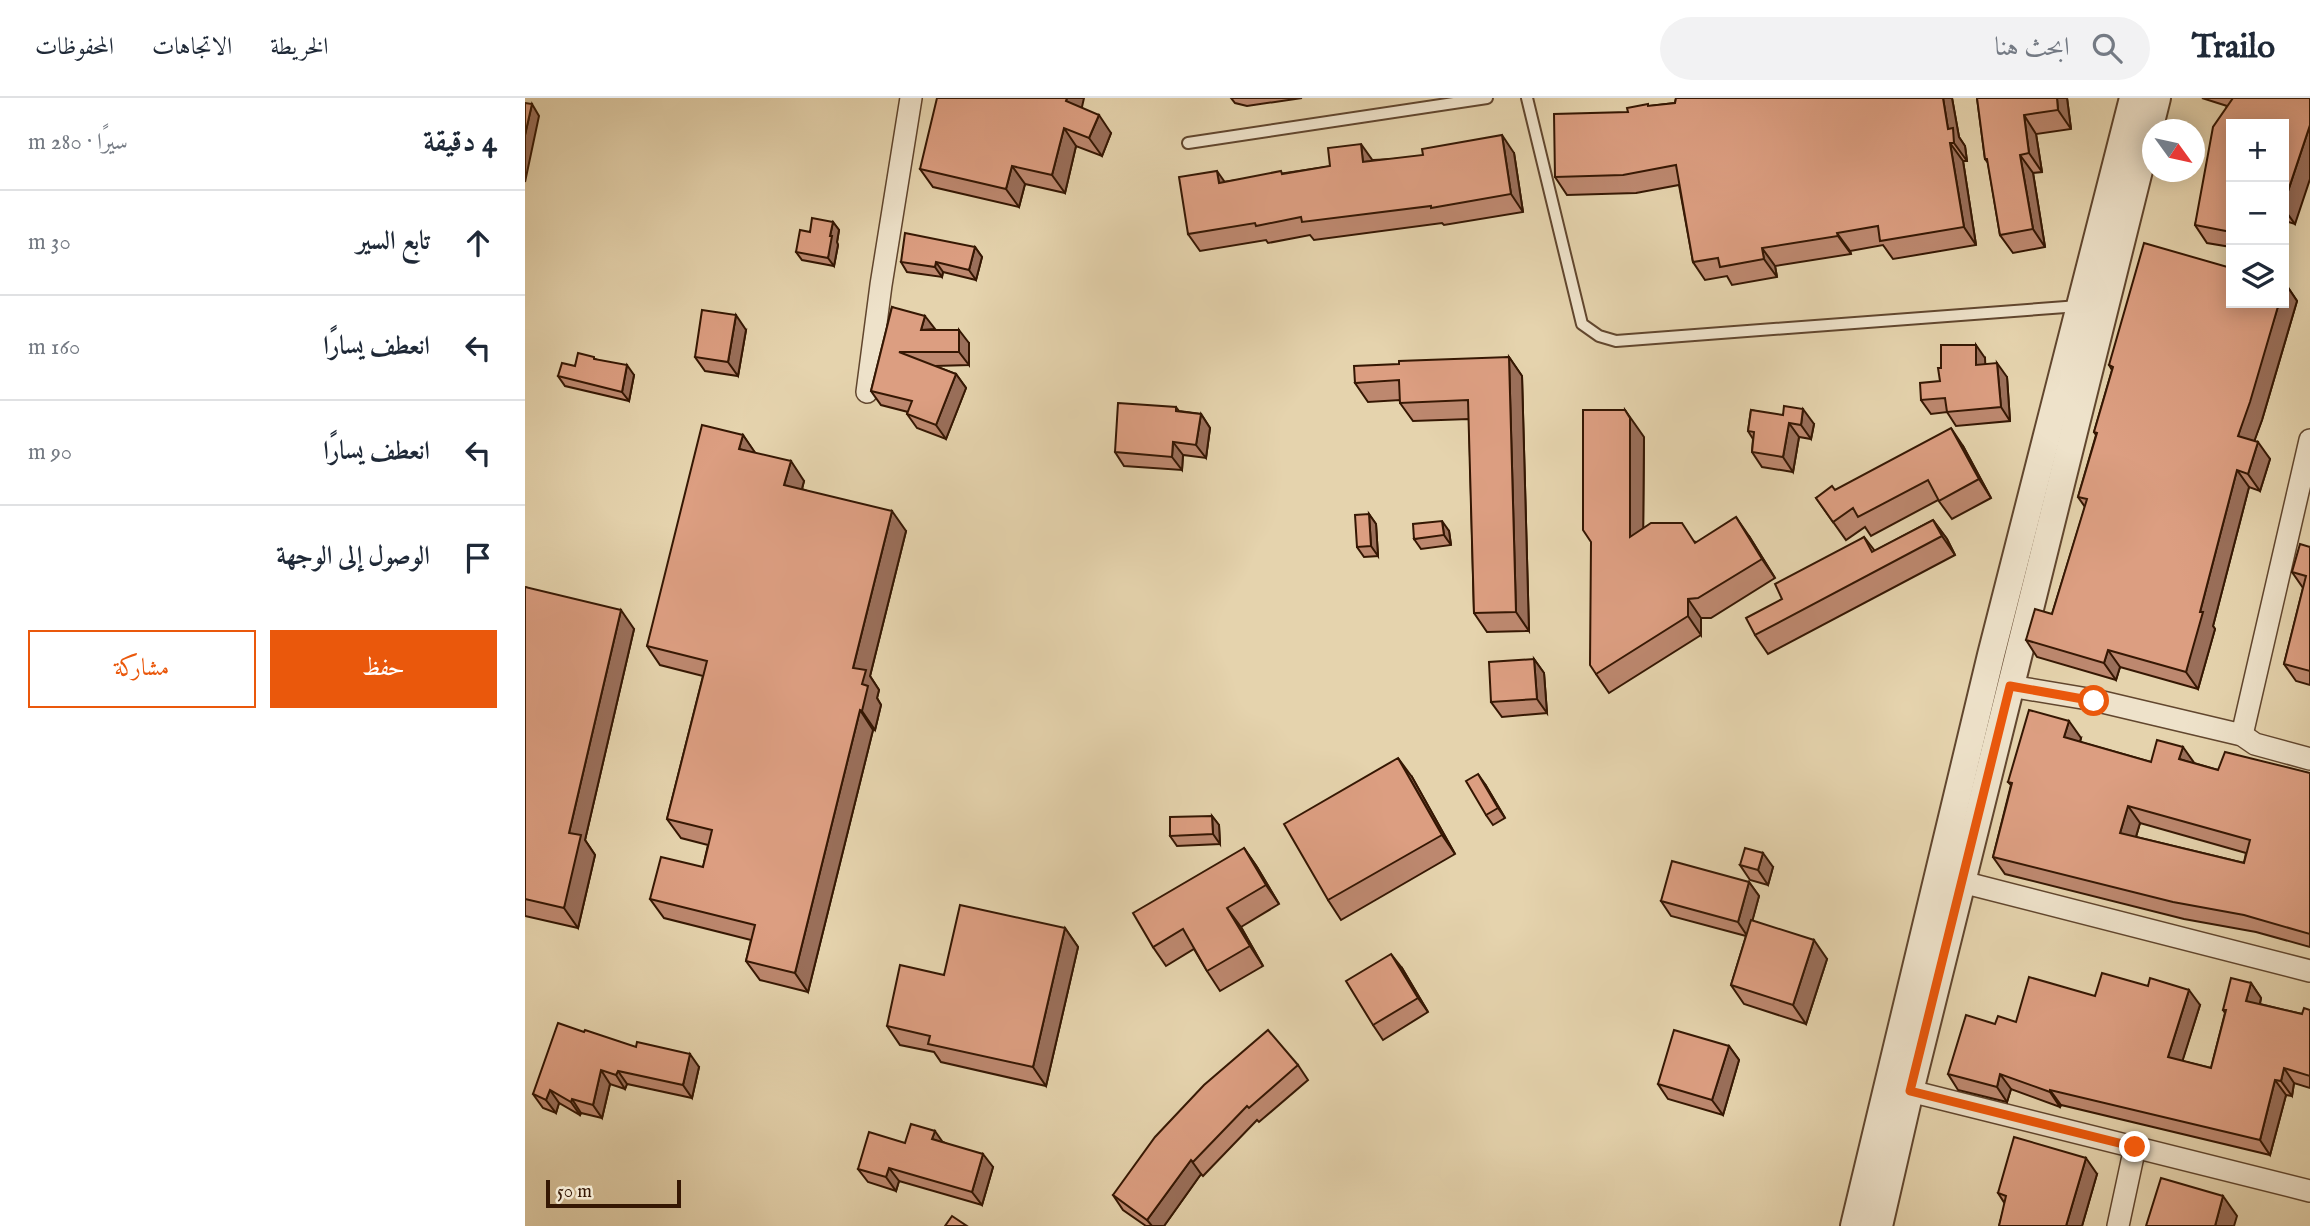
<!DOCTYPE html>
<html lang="ar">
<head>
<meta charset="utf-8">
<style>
  body { margin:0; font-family:"IM FELL English",Amiri,serif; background:#f2f2f3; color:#1f2937; direction:rtl }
  .controls { position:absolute; right:21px; top:21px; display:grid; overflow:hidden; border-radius:0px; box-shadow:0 4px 18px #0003 }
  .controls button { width:63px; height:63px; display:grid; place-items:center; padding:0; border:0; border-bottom:2px solid #e0e1e3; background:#fff; color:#1f2937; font:35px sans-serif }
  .compass { position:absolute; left:1617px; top:21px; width:63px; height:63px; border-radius:50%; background:#fff; box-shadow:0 4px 18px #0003; rotate:123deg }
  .scale { position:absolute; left:21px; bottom:18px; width:135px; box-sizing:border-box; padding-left:7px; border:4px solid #351703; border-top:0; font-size:19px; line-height:24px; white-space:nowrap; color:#351703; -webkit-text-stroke:5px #eee2ca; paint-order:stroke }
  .stop { position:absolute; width:21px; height:21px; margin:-16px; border:5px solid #ea580c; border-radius:50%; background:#fff }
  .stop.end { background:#ea580c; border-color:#fff; box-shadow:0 2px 7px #0008 }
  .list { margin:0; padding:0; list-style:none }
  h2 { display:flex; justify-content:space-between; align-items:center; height:91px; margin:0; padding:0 28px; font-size:30px }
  h2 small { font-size:23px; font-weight:400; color:#747a83 }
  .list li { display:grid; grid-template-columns:46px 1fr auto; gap:21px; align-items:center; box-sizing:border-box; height:105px; padding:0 28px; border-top:2px solid #e0e1e3 }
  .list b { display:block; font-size:26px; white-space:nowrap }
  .list em { font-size:23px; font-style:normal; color:#747a83 }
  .actions { display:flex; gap:14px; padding:21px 28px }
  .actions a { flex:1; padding:16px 0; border:2px solid #ea580c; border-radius:0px; text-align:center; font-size:24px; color:#ea580c }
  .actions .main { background:#ea580c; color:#fff }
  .icon { flex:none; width:38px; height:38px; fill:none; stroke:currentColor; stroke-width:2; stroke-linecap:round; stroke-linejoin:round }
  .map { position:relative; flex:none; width:1785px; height:1128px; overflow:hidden; direction:ltr }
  header { display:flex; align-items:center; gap:42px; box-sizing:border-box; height:98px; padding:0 35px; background:#fff; border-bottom:2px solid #e0e1e3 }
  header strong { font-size:33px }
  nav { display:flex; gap:38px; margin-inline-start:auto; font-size:24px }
  .search { width:490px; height:63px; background:#f2f2f3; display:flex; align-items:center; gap:18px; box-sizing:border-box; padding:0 24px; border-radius:38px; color:#747a83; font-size:26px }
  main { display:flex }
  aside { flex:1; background:#fff }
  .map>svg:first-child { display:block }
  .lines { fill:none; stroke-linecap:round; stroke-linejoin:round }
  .service-casing { stroke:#61462e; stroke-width:14 }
  .minor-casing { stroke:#61462e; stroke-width:24 }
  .tertiary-casing { stroke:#61462e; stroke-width:30 }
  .service { stroke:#eee2ca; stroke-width:10 }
  .minor { stroke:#eee2ca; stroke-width:21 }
  .tertiary { stroke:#eee2ca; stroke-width:26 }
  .wall { fill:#bd886f; stroke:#351703; stroke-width:2; fill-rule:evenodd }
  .shaded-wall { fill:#9a6f5a; stroke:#351703; stroke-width:2 }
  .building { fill:#dc9e81; stroke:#351703; stroke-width:2; fill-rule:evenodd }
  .route { stroke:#ea580c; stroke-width:9 }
</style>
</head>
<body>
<header>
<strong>Trailo</strong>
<div class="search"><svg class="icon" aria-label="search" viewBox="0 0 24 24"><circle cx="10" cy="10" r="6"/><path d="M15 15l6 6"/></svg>ابحث هنا</div>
<nav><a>الخريطة</a><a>الاتجاهات</a><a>المحفوظات</a></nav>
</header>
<main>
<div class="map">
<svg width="1785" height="1128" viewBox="0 0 1785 1128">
  <rect width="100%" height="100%" fill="#e5d3ad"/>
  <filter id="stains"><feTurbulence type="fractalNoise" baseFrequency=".00286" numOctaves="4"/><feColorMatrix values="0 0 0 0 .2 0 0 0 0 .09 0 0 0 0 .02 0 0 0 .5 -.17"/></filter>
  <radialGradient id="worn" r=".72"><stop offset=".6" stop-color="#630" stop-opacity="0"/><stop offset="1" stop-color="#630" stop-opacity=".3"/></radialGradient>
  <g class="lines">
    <defs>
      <g id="service">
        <polyline points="1002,0 1057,226 1074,238 1091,243 1554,208"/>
        <polyline points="663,45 962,0"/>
      </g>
      <g id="minor">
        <polyline points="342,294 356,187 386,0"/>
        <polyline points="1485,588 1569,602 1717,637 1730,646 1785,661"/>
        <polyline points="1717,637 1785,342"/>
        <polyline points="1437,784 1785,873"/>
        <polyline points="1385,993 1785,1093"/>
        <polyline points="1593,1128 1610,1049"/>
      </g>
      <g id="tertiary">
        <polyline points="1329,1128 1466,557 1608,0"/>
        <polyline points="1354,1128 1385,993 1632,0"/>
      </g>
    </defs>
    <use href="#service" class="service-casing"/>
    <use href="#minor" class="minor-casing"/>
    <use href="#tertiary" class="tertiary-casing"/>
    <use href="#service" class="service"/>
    <use href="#minor" class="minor"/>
    <use href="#tertiary" class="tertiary"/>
  </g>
  <g class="wall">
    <polygon points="706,0 777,0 722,8 710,5"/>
    <polygon points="1151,0 1427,0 1434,39 1440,48 1442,63 1438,63 1451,147 1368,161 1358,147 1325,153 1326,156 1250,168 1252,179 1207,187 1202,178 1180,182 1168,164 1154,87 1111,95 1042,97 1030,79 1103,14 1124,8 1150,5"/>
    <polygon points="1452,0 1542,0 1546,31 1511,36 1517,74 1508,75 1520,149 1488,155 1475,137 1463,65 1460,61"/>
    <polygon points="1677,0 1784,0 1770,126 1760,123 1759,126 1759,26 1706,26 1706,149 1682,145 1670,127 1702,8"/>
    <polygon points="557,10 586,35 577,58 551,48 540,95 500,86 494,109 408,89 395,71"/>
    <polygon points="989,55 998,114 919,127 917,125 789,142 785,137 743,145 741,142 675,153 663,136 699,84 848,62"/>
    <polygon points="308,124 314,132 312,144 313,147 309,168 277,162 271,154"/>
    <polygon points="450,149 457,159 451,182 418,174 417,179 382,174 376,164"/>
    <polygon points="1760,185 1772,203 1737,322 1729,343 1745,361 1735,393 1724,389 1688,528 1690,531 1673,591 1595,569 1591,582 1512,559 1501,542 1527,516 1560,409 1553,399 1571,337 1569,334 1587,272 1584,267"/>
    <polygon points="367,209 410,232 444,245 444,267 410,268 431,276 441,290 421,341 392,330 382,316 383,314 356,307 346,293"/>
    <polygon points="221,232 213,278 180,273 170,259"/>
    <polygon points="984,259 997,278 1004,533 962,534 949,515 944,321 888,323 875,305 875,302 843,304 830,285"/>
    <polygon points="1460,260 1460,266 1482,279 1485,323 1431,328 1422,314 1406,316 1396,302 1415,283"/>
    <polygon points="70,261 109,277 104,303 40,288 33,278 50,268"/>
    <polygon points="651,309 654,313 676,316 685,330 681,360 658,357 657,372 599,368 590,354"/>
    <polygon points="1226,312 1289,326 1286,341 1274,339 1268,374 1237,369 1227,354 1228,341 1223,333"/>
    <polygon points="218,337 230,355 279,383 277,391 381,433 345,578 354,592 352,600 356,607 350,632 348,632 283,894 235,882 221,863 226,842 139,820 125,801 178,769 183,747 156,740 142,721 178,578 135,567 122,548"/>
    <polygon points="1119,339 1118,430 1171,444 1224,438 1250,480 1186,520 1176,520 1176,537 1084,595 1071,576"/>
    <polygon points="1438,348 1466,400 1427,421 1413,402 1346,438 1340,429 1321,442 1291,400 1310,392"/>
    <polygon points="844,416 851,426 853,458 839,459 832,449"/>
    <polygon points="1408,422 1422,441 1430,457 1243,556 1230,537 1257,501 1339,439 1350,453"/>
    <polygon points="924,433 926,447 896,451 889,441"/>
    <polygon points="1785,449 1785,587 1771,583 1759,566 1778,490 1767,474"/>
    <polygon points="0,489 109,531 60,742 70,757 53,830 0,818"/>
    <polygon points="1009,561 1019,575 1022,615 977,619 966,604"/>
    <path d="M1556,640L1555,644L1626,664L1669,665L1693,672L1785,675V849L1731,834L1659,821L1480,776L1468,759L1486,687L1483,684ZM1615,725L1721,755L1719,765L1611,739Z"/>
    <polygon points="887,679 930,756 816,822 803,802"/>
    <polygon points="960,686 980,720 968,727 961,717"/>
    <polygon points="687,718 694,727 695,746 652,748 645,738"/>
    <polygon points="719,750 732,769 754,806 716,829 738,868 695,893 682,873 669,851 641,868 628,849"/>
    <polygon points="1215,767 1248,769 1243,787 1225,782"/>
    <polygon points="1224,784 1234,798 1227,823 1302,861 1281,926 1219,906 1206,887 1221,838 1146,818 1136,803"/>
    <polygon points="540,830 553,849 521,988 416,964 409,954 375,947 362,928 419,877"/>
    <polygon points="877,870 903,914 858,942 848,927"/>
    <polygon points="1726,885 1736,900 1735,906 1777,916 1785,912 1785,990 1769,985 1767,998 1761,997 1745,1057 1536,1007 1535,1009 1486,991 1482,1004 1433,992 1423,976 1470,926 1491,924 1570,898 1675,907 1657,963 1686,970 1700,915 1698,912"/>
    <polygon points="59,934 174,969 167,1000 102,986 100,991 85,986 77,1020 56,1015 55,1017 34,1005 31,1015 18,1010 8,996"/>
    <polygon points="1204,948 1214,962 1198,1017 1143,1001 1133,986"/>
    <polygon points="773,967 783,982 734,1024 732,1022 678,1078 676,1076 639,1128 621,1128 598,1112 588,1097"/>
    <polygon points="418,1044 468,1069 457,1107 374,1083 371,1093 343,1084 333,1071 380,1045"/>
    <polygon points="1572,1076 1557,1128 1474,1128 1480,1106 1473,1095"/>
  </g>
  <g class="shaded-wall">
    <polygon points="542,0 559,0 554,22 541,3"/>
    <polygon points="1418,0 1427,0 1434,39 1440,48 1442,63 1429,45 1423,31"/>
    <polygon points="1532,0 1542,0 1546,31 1533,12"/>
    <polygon points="7,6 14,18 0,84 0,37"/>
    <polygon points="574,17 586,35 577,58 564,40"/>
    <polygon points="1499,17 1511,36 1517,74 1504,55"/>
    <polygon points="1785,27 1785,81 1770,126 1759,111 1759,105"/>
    <polygon points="539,30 551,48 540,95 527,77"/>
    <polygon points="977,37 989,55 998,114 986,96"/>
    <polygon points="1425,45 1438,63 1451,147 1439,129"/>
    <polygon points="836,46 848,63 838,64"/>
    <polygon points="1495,57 1508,75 1520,149 1508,131"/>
    <polygon points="487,68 500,86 494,109 481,91"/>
    <polygon points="692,73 704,90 694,85"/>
    <polygon points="308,124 314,132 312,144 313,147 309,168 303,160 305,138"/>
    <polygon points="1312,135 1325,153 1326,156 1313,138"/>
    <polygon points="450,149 457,159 451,182 444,172"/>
    <polygon points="1237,150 1250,168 1252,179 1239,161"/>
    <polygon points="411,164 418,174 417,179 410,169"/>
    <polygon points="1760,185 1772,203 1737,322 1725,355 1713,338 1754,205 1759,205"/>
    <polygon points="211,217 221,232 213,278 203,264"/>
    <polygon points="400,218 410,231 396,232"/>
    <polygon points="434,232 444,245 444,267 434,254"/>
    <polygon points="1451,247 1460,260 1461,281 1451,267"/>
    <polygon points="984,259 997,278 1004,533 991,514"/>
    <polygon points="1472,265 1482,279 1485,323 1476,309"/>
    <polygon points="102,267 109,277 104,303 97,294"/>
    <polygon points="431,276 441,290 421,341 411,327"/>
    <polygon points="1278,311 1289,326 1286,341 1276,327"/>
    <polygon points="1100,312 1119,339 1118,458 1105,439"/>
    <polygon points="676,316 685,330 681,360 671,347"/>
    <polygon points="1264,325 1274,339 1268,374 1258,359"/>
    <polygon points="1426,330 1438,348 1466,400 1454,381"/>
    <polygon points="218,337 231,356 214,351"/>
    <polygon points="648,344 658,357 657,372 647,359"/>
    <polygon points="1733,344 1745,361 1735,393 1723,376"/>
    <polygon points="266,363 279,383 273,406 259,387"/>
    <polygon points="1712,372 1724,389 1688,528 1690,531 1673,591 1661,574 1675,514"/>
    <polygon points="367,413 381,433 345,578 354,592 352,600 356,607 350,632 337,613 337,586 328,570"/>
    <polygon points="844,416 851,426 853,458 846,448"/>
    <polygon points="1211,419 1224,438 1250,480 1237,461"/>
    <polygon points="1408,422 1422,441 1430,457 1417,438"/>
    <polygon points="917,423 924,433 926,447 919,437"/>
    <polygon points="1163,501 1176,520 1176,537 1163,518"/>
    <polygon points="96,512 109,531 60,742 70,757 53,830 39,810 44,735"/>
    <polygon points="1583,552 1595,569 1591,582 1579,565"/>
    <polygon points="1009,561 1019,575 1022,615 1012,601"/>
    <polygon points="335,612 348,632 283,894 270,875"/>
    <polygon points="1544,623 1556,640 1551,656 1539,639"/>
    <polygon points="1658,649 1670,666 1654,661"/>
    <polygon points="873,660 887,679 930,756 917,737"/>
    <polygon points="953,676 960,686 980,720 973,710"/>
    <polygon points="1603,708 1615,725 1607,752 1595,735"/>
    <polygon points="687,718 694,727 695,746 688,736"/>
    <polygon points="719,750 732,769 754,806 741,787"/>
    <polygon points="1238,755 1248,769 1243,787 1233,772"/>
    <polygon points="1224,784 1234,798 1223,839 1213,824"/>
    <polygon points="702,810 716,829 738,868 725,848"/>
    <polygon points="540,830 553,849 521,988 508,969"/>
    <polygon points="1289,842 1302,861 1281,926 1268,907"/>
    <polygon points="866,856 877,870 903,914 893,900"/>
    <polygon points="1726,885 1736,900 1732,918 1721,903"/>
    <polygon points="1664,892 1675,907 1654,974 1643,959"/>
    <polygon points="1204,948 1214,962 1198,1017 1187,1002"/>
    <polygon points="165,956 174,969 167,1000 158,987"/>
    <polygon points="1759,970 1769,985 1767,998 1756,983"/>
    <polygon points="76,972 85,986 77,1020 68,1007"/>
    <polygon points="93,973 102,986 100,991 91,977"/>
    <polygon points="1475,976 1486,991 1482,1004 1472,989"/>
    <polygon points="1750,982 1761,997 1745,1057 1735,1042"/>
    <polygon points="25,992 34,1005 31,1015 21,1002"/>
    <polygon points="1525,992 1536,1007 1535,1009 1525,994"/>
    <polygon points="47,1001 56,1015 55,1017 46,1004"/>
    <polygon points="410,1033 419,1046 407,1041"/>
    <polygon points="458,1056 468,1069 457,1107 447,1094"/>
    <polygon points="1561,1060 1572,1076 1557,1128 1541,1128"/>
    <polygon points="666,1062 676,1076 639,1128 627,1128 622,1122"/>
    <polygon points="364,1070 374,1083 371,1093 361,1079"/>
    <polygon points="1698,1098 1712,1118 1709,1128 1690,1128"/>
  </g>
  <g class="building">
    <polygon points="412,0 542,0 541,3 574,17 564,40 539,30 527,77 487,68 481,91 395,71"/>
    <polygon points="1151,0 1418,0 1423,31 1428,30 1429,45 1425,45 1439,129 1355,143 1353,128 1312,135 1313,138 1237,150 1239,161 1195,169 1193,160 1168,164 1151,67 1098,77 1030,79 1029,16 1103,14 1102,10 1123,6 1123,8 1150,5"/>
    <polygon points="1452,0 1532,0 1533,12 1499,17 1504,55 1495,57 1508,131 1475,137 1462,61 1460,61"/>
    <polygon points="1708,0 1785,0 1785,27 1759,105 1759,26 1706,26 1706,134 1670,127 1688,29"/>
    <polygon points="0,5 7,6 0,37"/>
    <polygon points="977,37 986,96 906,110 906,108 777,124 776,119 731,128 730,125 663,136 654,79 692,73 694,85 756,73 757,76 805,68 803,50 836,46 838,64 898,57 897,51"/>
    <polygon points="287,120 308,124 305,138 307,138 303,160 271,154 275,132 285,134"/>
    <polygon points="380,135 450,149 444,172 411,164 410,169 376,164"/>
    <polygon points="1619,145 1706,170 1706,205 1754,205 1725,304 1713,338 1733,344 1723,376 1712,372 1675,514 1678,514 1661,574 1583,552 1579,565 1501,542 1510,511 1527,516 1562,401 1553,399 1572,335 1569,334 1588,269 1584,267"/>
    <polygon points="367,209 400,218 396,232 434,232 434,254 374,254 431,276 411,327 382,316 387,303 346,293"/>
    <polygon points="177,212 211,217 203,264 170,259"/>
    <polygon points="1416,247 1451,247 1451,267 1472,265 1476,309 1422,314 1420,300 1396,302 1395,285 1415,283 1413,270 1416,270"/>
    <polygon points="53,255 69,259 69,261 102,267 97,294 33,278 37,265 50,268"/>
    <polygon points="984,259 991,514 949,515 943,302 875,305 874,282 830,285 829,268 874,266 874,263"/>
    <polygon points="593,305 651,309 651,313 676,316 671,347 648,344 647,359 590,354"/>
    <polygon points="1259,308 1278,311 1276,327 1264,325 1258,359 1227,354 1229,334 1223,333 1226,312 1258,317"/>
    <polygon points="1058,312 1100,312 1105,320 1105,439 1126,425 1157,425 1170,445 1211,419 1237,461 1173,500 1163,501 1163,518 1071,576 1065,567 1066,444 1058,432"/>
    <polygon points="177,327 218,337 214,351 266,363 259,387 367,413 328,570 341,572 337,586 343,588 337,613 335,612 270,875 221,863 230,827 125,801 136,759 178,769 187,732 142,721 182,563 122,548"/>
    <polygon points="1426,330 1454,381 1414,403 1403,382 1333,419 1328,410 1308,424 1291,400 1307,388 1310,392"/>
    <polygon points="844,416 846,448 832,449 830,417"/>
    <polygon points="1408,422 1417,438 1230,537 1221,520 1257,501 1250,486 1339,439 1347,454"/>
    <polygon points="917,423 919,437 889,441 888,426"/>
    <polygon points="1775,446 1785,449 1785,573 1759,566 1781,478 1767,474"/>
    <polygon points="0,489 96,512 44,735 56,737 39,810 0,801"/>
    <polygon points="1009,561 1012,601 966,604 964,564"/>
    <path d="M1504,612L1544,623L1539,639L1626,664L1632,642L1658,649L1654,661L1693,672L1700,654L1785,675V836L1719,817L1648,804L1468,759L1487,685L1483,684ZM1603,708L1725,742L1719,765L1595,735Z"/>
    <polygon points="873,660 917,737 803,802 759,726"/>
    <polygon points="953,676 973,710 961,717 941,683"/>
    <polygon points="687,718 688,736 645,738 645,719"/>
    <polygon points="719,750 741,787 702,810 725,848 682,873 658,831 628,849 608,815"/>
    <polygon points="1220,750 1238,755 1233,772 1215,767"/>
    <polygon points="1147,763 1224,784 1213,824 1136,803"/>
    <polygon points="435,807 540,830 508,969 403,946 405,938 362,928 375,867 419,877"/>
    <polygon points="1226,822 1289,842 1268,907 1206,887"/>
    <polygon points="866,856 893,900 848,927 821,883"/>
    <polygon points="1577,875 1623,888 1625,880 1664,892 1643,959 1686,970 1701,912 1698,912 1706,880 1726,885 1721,903 1777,916 1779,910 1785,912 1785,978 1759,970 1756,983 1750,982 1735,1042 1525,992 1525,994 1475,976 1472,989 1423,976 1441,917 1470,926 1473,918 1491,924 1504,879 1570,898"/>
    <polygon points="33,925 59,934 60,932 111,949 112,944 165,956 158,987 93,973 91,977 76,972 68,1007 47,1001 46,1004 25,992 21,1002 8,996"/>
    <polygon points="743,932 773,967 724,1010 722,1008 668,1064 666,1062 622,1122 588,1097 630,1039 679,987"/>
    <polygon points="1149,932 1204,948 1187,1002 1133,986"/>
    <polygon points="386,1026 410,1033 407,1041 458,1056 447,1094 364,1070 361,1079 333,1071 344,1034 380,1045"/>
    <polygon points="1489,1039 1561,1060 1541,1128 1474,1128 1481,1098 1473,1095"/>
    <polygon points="1636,1080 1698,1098 1690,1128 1621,1128"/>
    <polygon points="427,1118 442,1128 420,1128"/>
  </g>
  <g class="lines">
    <polyline class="route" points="1569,603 1485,588 1385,993 1610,1049"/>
  </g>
  <rect width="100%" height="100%" filter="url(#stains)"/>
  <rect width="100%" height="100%" fill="url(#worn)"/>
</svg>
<div class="controls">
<button>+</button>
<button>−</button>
<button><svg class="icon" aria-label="layers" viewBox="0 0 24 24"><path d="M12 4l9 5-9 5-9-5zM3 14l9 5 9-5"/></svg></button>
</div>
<svg class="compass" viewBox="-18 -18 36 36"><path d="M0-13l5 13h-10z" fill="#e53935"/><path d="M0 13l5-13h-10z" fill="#747a83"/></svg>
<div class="scale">50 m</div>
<div class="stop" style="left:1569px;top:603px"></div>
<div class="stop end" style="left:1610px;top:1049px"></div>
</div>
<aside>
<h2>4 دقيقة<small>سيرًا · 280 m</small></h2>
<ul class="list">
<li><svg class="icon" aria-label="ahead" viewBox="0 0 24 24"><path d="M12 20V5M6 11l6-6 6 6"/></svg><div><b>تابع السير</b></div><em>30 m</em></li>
<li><svg class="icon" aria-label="left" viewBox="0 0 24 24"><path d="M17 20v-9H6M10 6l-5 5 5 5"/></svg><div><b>انعطف يسارًا</b></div><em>160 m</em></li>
<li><svg class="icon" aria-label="left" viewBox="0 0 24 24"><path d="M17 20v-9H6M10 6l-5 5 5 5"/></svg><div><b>انعطف يسارًا</b></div><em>90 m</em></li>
<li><svg class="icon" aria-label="arrive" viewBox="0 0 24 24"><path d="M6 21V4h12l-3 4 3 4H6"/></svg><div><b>الوصول إلى الوجهة</b></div></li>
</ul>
<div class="actions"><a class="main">حفظ</a><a>مشاركة</a></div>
</aside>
</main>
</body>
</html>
